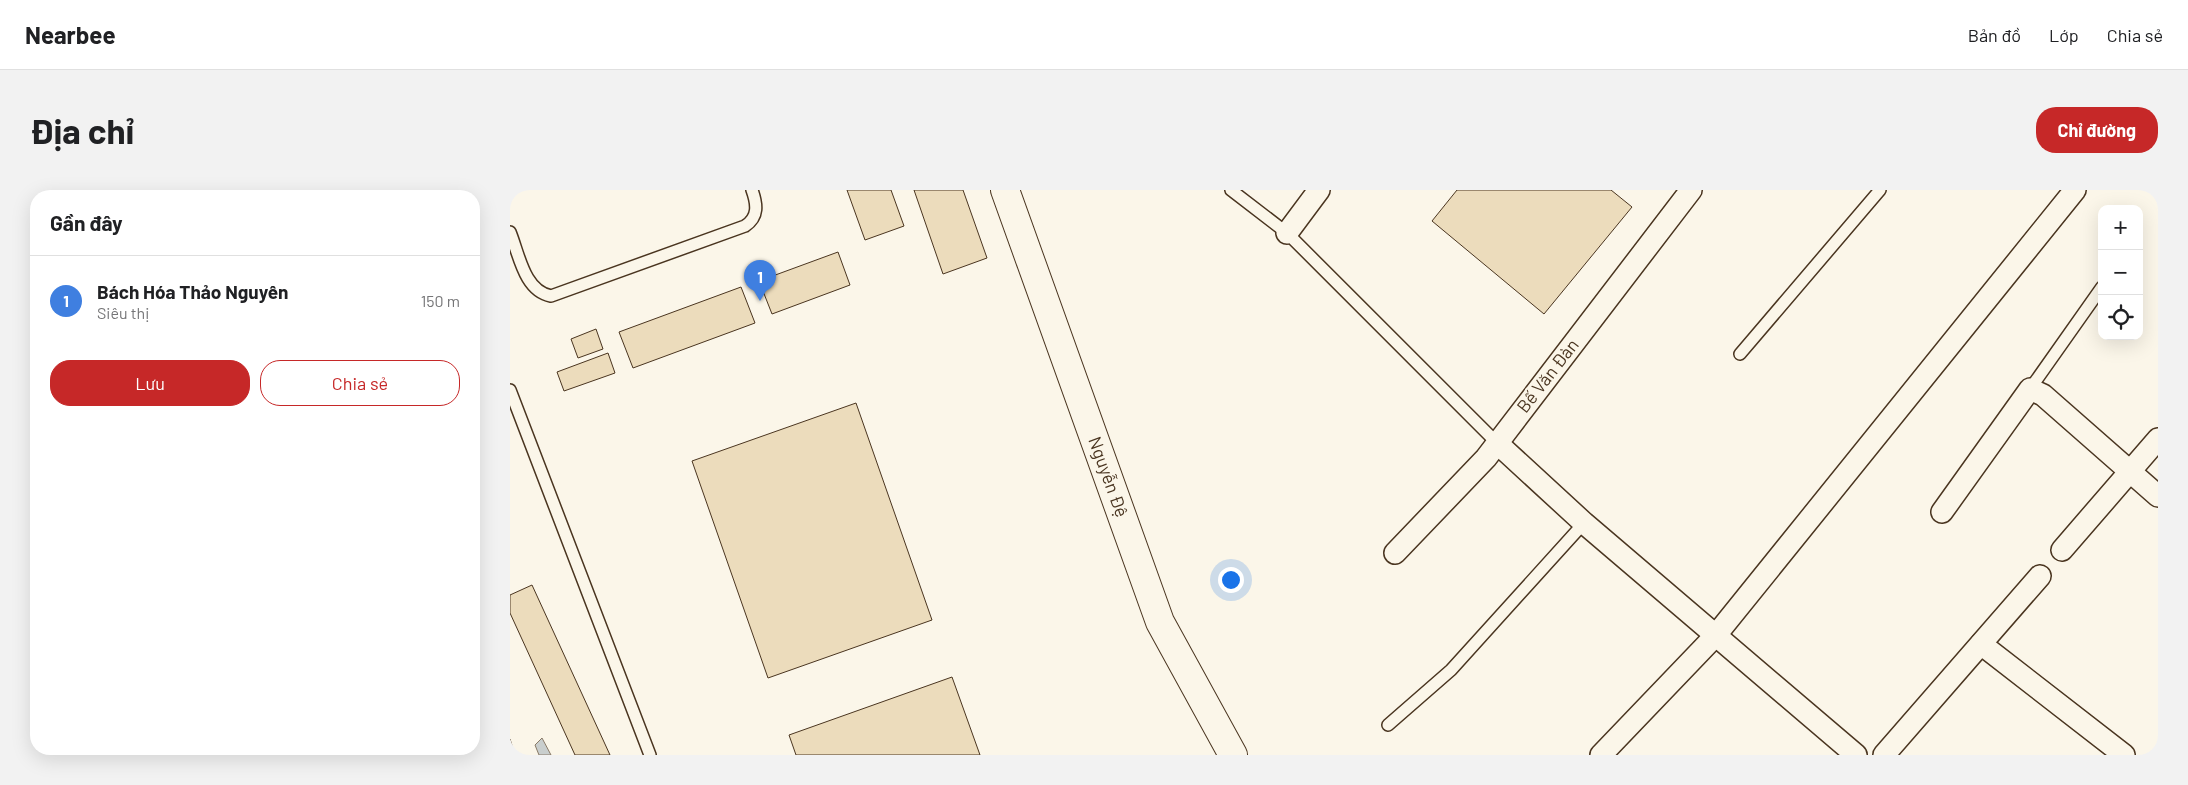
<!DOCTYPE html>
<html lang="vi">
<head>
<meta charset="utf-8">
<style>
  body { margin:0; font-family:Barlow,sans-serif; background:#f2f2f2; color:#202124 }
  .controls { position:absolute; right:15px; top:15px; display:grid; overflow:hidden; border-radius:10px; box-shadow:0 5px 20px #0002 }
  .controls button { width:45px; height:45px; display:grid; place-items:center; padding:0; border:0; border-bottom:1px solid #e0e0e0; background:#fff; color:#202124; font:25px sans-serif }
  .you { position:absolute; left:720px; top:389px; width:18px; height:18px; margin:-12px; border:4px solid #fff; border-radius:50%; background:#1a73e8; box-shadow:0 0 0 8px #1a73e833 }
  .badge { display:grid; place-items:center; width:32px; height:32px; border-radius:50%; background:#c62828; color:#fff; font-size:16px; font-weight:700 }
  .pin { position:absolute; translate:-50% -41px; filter:drop-shadow(0 1px 2px #0008) }
  .pin::after { content:''; position:absolute; top:26px; width:18px; height:15px; background:inherit; clip-path:polygon(0 0,100% 0,50% 100%) }
  .list { margin:0; padding:0; list-style:none }
  h2 { display:flex; justify-content:space-between; align-items:center; height:65px; margin:0; padding:0 20px; font-size:21px }
  h2 small { font-size:16px; font-weight:400; color:#757577 }
  .list li { display:grid; grid-template-columns:32px 1fr auto; gap:15px; align-items:center; box-sizing:border-box; height:90px; padding:0 20px; border-top:1px solid #e0e0e0 }
  .list b { display:block; font-size:19px; white-space:nowrap }
  .list p { margin:0; font-size:16px; white-space:nowrap; color:#757577 }
  .list em { font-size:16px; font-style:normal; color:#757577 }
  .actions { display:flex; gap:10px; padding:15px 20px }
  .actions a { flex:1; padding:11px 0; border:1px solid #c62828; border-radius:20px; text-align:center; font-size:18px; color:#c62828 }
  .actions .main { background:#c62828; color:#fff }
  .icon { flex:none; width:28px; height:28px; fill:none; stroke:currentColor; stroke-width:2; stroke-linecap:round; stroke-linejoin:round }
  .map { position:relative; flex:none; width:1648px; height:565px; overflow:hidden; border-radius:20px }
  header { display:flex; align-items:center; gap:30px; box-sizing:border-box; height:70px; padding:0 25px; background:#fff; border-bottom:1px solid #e0e0e0 }
  header strong { font-size:24px }
  nav { display:flex; gap:28px; margin-inline-start:auto; font-size:18px }
  .intro { display:flex; align-items:center; justify-content:space-between; box-sizing:border-box; height:120px; padding:0 30px }
  h1 { margin:0; font-size:35px }
  .button { padding:12px 22px; border-radius:20px; background:#c62828; color:#fff; font-size:18px; font-weight:700 }
  main { display:flex; gap:30px; padding:0 30px }
  aside { flex:1; background:#fff; border-radius:20px; box-shadow:0 5px 20px #0002 }
  .map>svg:first-child { display:block }
  .water { fill:#c9cecd; stroke:#887966 }
  .building { fill:#ecdcbc; stroke:#4a3520 }
  .lines { fill:none; stroke-linecap:round; stroke-linejoin:round }
  .lane-casing { stroke:#4a3520; stroke-width:14 }
  .street-casing { stroke:#4a3520; stroke-width:24 }
  .secondary-casing { stroke:#4a3520; stroke-width:30 }
  .lane { stroke:#fbf6e9; stroke-width:11 }
  .street { stroke:#fbf6e9; stroke-width:21 }
  .secondary { stroke:#fbf6e9; stroke-width:28 }
  .labels { text-anchor:middle; stroke-width:4; stroke-linejoin:round; paint-order:stroke }
  .street-label { font-size:18px; fill:#4a3520; stroke:#fbf6e9 }
</style>
</head>
<body>
<header>
<strong>Nearbee</strong>
<nav><a>Bản đồ</a><a>Lớp</a><a>Chia sẻ</a></nav>
</header>
<div class="intro"><h1>Địa chỉ</h1><a class="button">Chỉ đường</a></div>
<main>
<aside>
<h2>Gần đây<small></small></h2>
<ul class="list">
<li><span class="badge" style="background:#3f7fe0">1</span><div><b>Bách Hóa Thảo Nguyên</b><p>Siêu thị</p></div><em>150 m</em></li>
</ul>
<div class="actions"><a class="main">Lưu</a><a>Chia sẻ</a></div>
</aside>
<div class="map">
<svg width="1648" height="565" viewBox="0 0 1648 565">
  <rect width="100%" height="100%" fill="#fbf6e9"/>
  <polygon class="water" points="32,548 41,565 29,565 25,555"/>
  <g class="building">
    <polygon points="337,0 381,0 394,36 355,50"/>
    <polygon points="404,0 453,0 477,68 433,84"/>
    <polygon points="947,0 1101,0 1122,17 1034,124 922,31"/>
    <polygon points="328,62 340,95 262,124 249,91"/>
    <polygon points="231,97 245,133 123,178 109,142"/>
    <polygon points="86,139 93,159 68,168 61,149"/>
    <polygon points="98,163 105,183 54,201 47,182"/>
    <polygon points="346,213 422,430 258,488 182,271"/>
    <polygon points="22,395 100,565 65,565 0,423 0,405"/>
    <polygon points="442,487 470,565 286,565 279,545"/>
    <polygon points="0,549 5,565 0,565"/>
  </g>
  <g class="lines">
    <defs>
      <g id="lane">
        <polyline points="721,0 777,43 987,253"/>
        <path d="M0,42C9,64 14,101 41,106L235,36C249,27 247,14 242,0"/>
        <polyline points="1230,164 1370,0"/>
        <polyline points="1520,199 1592,97"/>
        <polyline points="0,200 140,565"/>
        <polyline points="878,535 941,480 1074,333"/>
      </g>
      <g id="street">
        <polyline points="777,43 809,0"/>
        <polyline points="987,253 1074,333 1346,565"/>
        <polyline points="1432,322 1520,199 1533,205 1648,306"/>
        <polyline points="1552,360 1648,249"/>
        <polyline points="885,363 976,268 1181,0"/>
        <polyline points="1471,454 1614,565"/>
        <polyline points="1091,565 1206,445 1565,0"/>
        <polyline points="1374,565 1530,386"/>
      </g>
      <polyline id="secondary" points="495,0 650,432 723,565"/>
    </defs>
    <use href="#lane" class="lane-casing"/>
    <use href="#street" class="street-casing"/>
    <use href="#secondary" class="secondary-casing"/>
    <use href="#lane" class="lane"/>
    <use href="#street" class="street"/>
    <use href="#secondary" class="secondary"/>
  </g>
  <g class="labels">
    <g class="street-label">
      <text transform="translate(1038 186) rotate(-52)" y="6">Bế Văn Đàn</text>
      <text transform="translate(598 287) rotate(70)" y="6">Nguyễn Đệ</text>
    </g>
  </g>
</svg>
<div class="controls">
<button>+</button>
<button>−</button>
<button><svg class="icon" aria-label="locate" viewBox="0 0 24 24"><circle cx="12" cy="12" r="6"/><path d="M12 2v4M12 18v4M2 12h4M18 12h4"/></svg></button>
</div>
<div class="you"></div>
<div class="pin badge" style="left:250px;top:111px;background:#3f7fe0">1</div>
</div>
</main>
</body>
</html>
